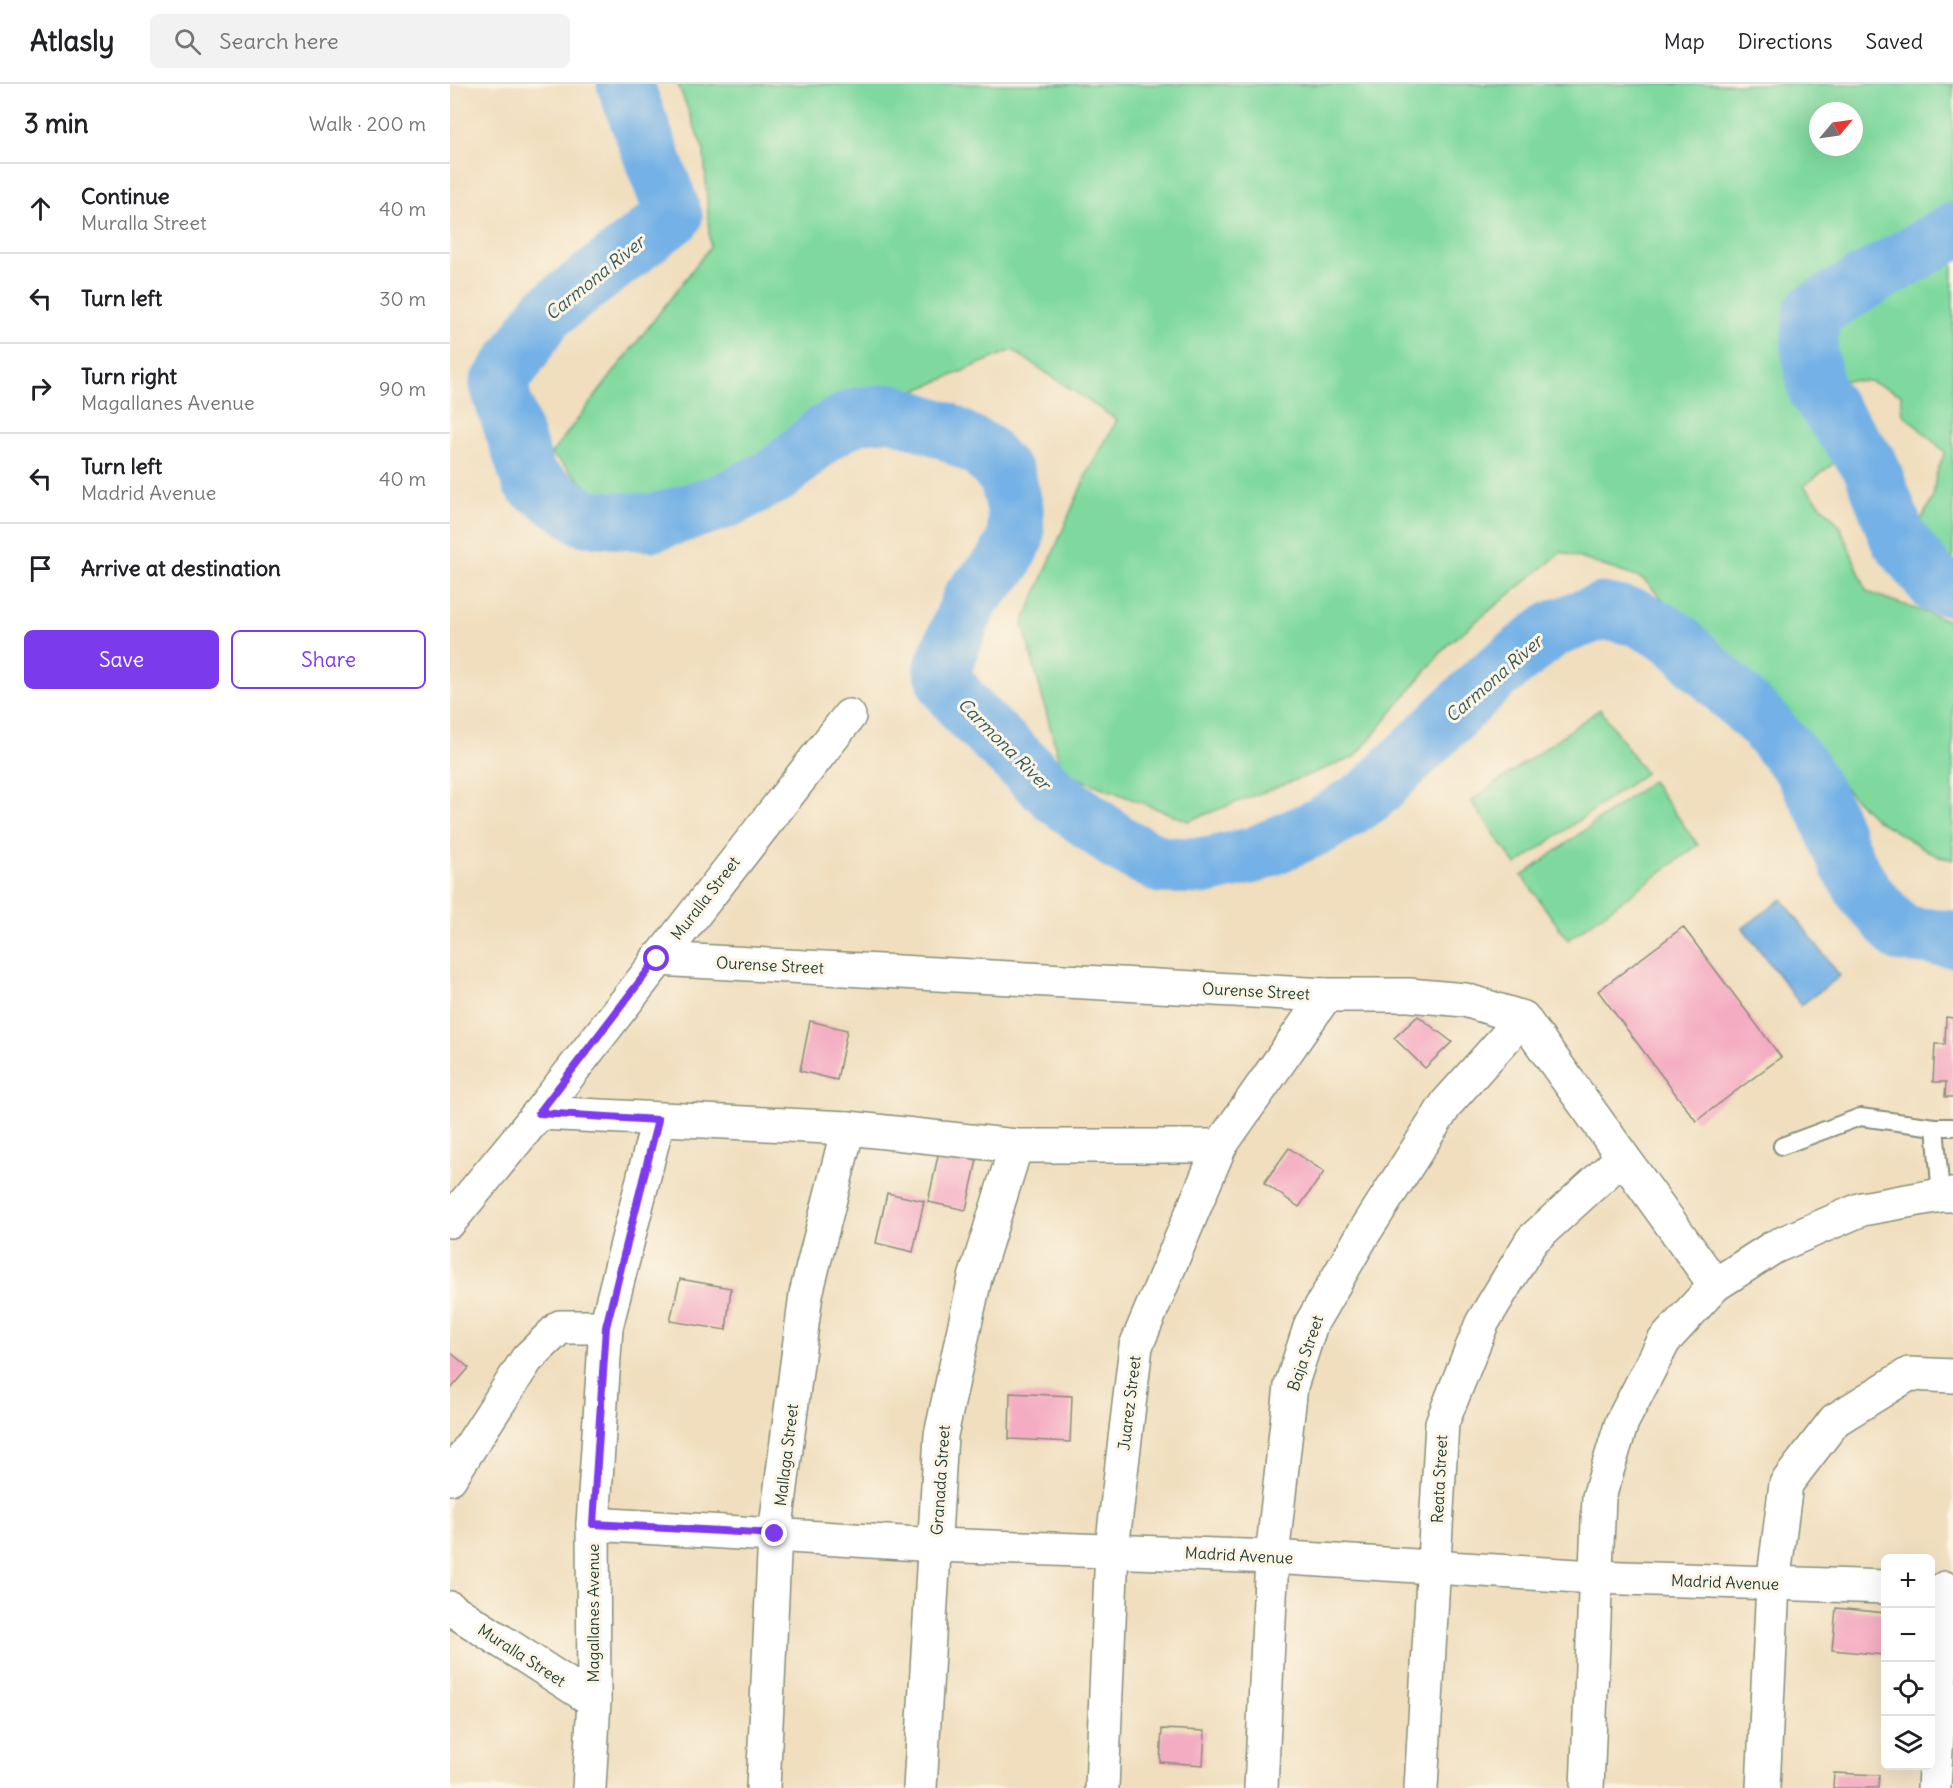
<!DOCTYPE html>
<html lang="en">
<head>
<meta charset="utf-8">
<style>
  body { margin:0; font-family:Delius,sans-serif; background:#f2f2f2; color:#202124 }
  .controls { position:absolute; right:18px; bottom:18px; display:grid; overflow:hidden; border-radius:9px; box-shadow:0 6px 24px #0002 }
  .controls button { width:54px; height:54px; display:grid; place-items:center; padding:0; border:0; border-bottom:2px solid #e0e0e0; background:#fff; color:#202124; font:30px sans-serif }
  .compass { position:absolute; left:1359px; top:18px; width:54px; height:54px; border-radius:50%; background:#fff; box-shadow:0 6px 24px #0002; rotate:61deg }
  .stop { position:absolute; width:18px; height:18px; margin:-14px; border:4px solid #7c3aed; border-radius:50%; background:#fff }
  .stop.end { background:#7c3aed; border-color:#fff; box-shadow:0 2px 6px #0008 }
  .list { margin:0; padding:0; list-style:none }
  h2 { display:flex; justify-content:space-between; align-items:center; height:78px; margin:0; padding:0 24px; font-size:26px }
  h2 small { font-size:20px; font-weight:400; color:#757577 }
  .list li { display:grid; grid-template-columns:39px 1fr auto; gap:18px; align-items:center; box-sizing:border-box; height:90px; padding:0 24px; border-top:2px solid #e0e0e0 }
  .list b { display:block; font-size:22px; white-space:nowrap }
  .list p { margin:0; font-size:20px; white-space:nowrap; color:#757577 }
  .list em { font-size:20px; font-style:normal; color:#757577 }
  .actions { display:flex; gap:12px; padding:18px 24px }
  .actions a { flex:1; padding:14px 0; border:2px solid #7c3aed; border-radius:9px; text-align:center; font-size:21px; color:#7c3aed }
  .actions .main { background:#7c3aed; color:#fff }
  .icon { flex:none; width:33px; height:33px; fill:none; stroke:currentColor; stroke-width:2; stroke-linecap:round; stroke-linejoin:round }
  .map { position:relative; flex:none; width:1503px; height:1704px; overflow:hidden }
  header { display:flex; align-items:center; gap:36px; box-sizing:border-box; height:84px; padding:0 30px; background:#fff; border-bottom:2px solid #e0e0e0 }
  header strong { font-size:28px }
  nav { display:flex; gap:33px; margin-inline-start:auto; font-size:21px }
  .search { width:420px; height:54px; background:#f2f2f2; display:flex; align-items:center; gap:15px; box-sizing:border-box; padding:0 21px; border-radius:9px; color:#757577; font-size:22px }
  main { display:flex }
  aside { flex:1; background:#fff }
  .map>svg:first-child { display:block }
  .green { fill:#7fd99e; stroke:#4f8b69; stroke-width:1.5; fill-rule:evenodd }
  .water { fill:#73b1e6; stroke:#49778d; stroke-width:1.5 }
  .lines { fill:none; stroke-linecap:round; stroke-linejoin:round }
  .river { stroke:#73b1e6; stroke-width:57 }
  .building { fill:#f4acc2 }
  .lane-casing { stroke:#888e79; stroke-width:20 }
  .street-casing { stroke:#888e79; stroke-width:36 }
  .lane { stroke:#fff; stroke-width:16 }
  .street { stroke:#fff; stroke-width:33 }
  .route { stroke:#7c3aed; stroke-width:8 }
  .labels { text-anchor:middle; stroke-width:6; stroke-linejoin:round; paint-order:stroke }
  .street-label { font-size:16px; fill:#1f3d34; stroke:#fcf5e5 }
  .water-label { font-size:18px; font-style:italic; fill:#345a60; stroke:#fcf5e5 }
</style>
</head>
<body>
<header>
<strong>Atlasly</strong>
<div class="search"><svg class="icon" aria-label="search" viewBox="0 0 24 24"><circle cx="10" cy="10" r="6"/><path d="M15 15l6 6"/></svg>Search here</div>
<nav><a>Map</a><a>Directions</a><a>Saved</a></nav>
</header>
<main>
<aside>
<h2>3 min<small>Walk · 200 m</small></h2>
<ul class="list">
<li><svg class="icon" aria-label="ahead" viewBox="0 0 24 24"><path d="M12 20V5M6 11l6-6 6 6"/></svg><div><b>Continue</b><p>Muralla Street</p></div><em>40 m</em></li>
<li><svg class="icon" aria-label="left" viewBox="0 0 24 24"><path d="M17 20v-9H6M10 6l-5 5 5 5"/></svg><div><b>Turn left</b></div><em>30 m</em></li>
<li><svg class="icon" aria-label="right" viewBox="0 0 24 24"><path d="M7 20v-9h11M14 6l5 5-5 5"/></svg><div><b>Turn right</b><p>Magallanes Avenue</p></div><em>90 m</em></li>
<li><svg class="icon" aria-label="left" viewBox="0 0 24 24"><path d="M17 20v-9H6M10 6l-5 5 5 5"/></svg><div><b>Turn left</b><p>Madrid Avenue</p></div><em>40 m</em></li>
<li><svg class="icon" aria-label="arrive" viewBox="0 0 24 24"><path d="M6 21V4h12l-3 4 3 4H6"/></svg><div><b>Arrive at destination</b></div></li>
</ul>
<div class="actions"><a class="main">Save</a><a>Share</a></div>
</aside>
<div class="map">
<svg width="1503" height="1704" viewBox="0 0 1503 1704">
  <rect width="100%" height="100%" fill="#fcf5e5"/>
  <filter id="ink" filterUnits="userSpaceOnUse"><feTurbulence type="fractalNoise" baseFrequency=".0167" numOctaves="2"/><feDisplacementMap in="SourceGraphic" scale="12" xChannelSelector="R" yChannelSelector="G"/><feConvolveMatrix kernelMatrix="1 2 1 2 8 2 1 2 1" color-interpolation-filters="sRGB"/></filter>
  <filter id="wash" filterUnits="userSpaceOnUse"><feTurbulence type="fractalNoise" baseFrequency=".008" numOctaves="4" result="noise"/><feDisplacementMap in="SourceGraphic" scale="24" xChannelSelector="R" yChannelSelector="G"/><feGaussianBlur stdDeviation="1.35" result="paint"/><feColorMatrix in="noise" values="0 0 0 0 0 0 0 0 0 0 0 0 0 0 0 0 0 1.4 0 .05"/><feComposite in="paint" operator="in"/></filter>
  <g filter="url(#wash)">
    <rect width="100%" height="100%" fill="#f0debe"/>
    <g class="green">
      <path d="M228,0H1503V131L1346,216L1349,302L1354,326L1376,351L1389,375L1354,402L1390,442L1417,508L1503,538V776L1485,771L1425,735L1193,495L1112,468L998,560L905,673L738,737L612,688L573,540L636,391L667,336L562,266L456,311L337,377L240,407L176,437L101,370L260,163L254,67ZM1368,27H1404V63H1368Z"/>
      <polygon points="1503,175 1503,478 1469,440 1483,413 1486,391 1495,368 1453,330 1451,310 1419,297 1377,296 1374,231"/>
      <polygon points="1150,625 1195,689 1066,781 1021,717"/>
      <polygon points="1202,697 1248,761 1118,856 1072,792"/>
    </g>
    <polygon class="water" points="1332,815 1390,892 1351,921 1293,844"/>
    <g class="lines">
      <g class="river">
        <polyline points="175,0 224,132 96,230 48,301 80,397 135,434 203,439 274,417 328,390 375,349 406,332 442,328 494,346 534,367 557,393 565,424 566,453 554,478 521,514 492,585 497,601 520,630 607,713 671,761 711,781 757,782 804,771 872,741 920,711 1039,595 1101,546 1152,527 1188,534 1223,553 1314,640 1350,682 1375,726 1396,777 1417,812 1451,850 1503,855"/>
        <polyline points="1503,147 1362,228 1359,266 1367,308 1421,383 1448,454 1486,501 1503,504"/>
      </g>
    </g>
    <g id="blocks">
      <g class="building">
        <polygon points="1233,843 1331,973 1246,1037 1148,907"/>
        <polygon points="968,932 1002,958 975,984 944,954"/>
        <polygon points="1496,933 1503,934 1503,1013 1495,1013 1496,998 1483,998 1485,960 1495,960"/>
        <polygon points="360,937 397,946 387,996 350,987"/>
        <polygon points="839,1064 874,1088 849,1123 814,1099"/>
        <polygon points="489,1067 527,1076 516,1126 478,1118"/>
        <polygon points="437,1109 474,1117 463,1168 426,1159"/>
        <polygon points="230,1195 281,1204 276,1246 220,1237"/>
        <polygon points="0,1268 19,1284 0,1306"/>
        <polygon points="560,1309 622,1312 620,1358 559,1355"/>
        <polygon points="1386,1524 1436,1529 1434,1571 1382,1566"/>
        <polygon points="712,1645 755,1647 753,1681 710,1678"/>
        <polygon points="1384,1689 1429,1691 1428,1704 1383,1704"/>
      </g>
    </g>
  </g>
  <g filter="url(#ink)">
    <use href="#blocks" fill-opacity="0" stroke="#888e79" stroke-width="1.5"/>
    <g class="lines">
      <defs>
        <g id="lane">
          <polyline points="1332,1062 1410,1033 1485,1043"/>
          <polyline points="1491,1111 1485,1043 1503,1043"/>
        </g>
        <g id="street">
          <polyline points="207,875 876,911 959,911 1015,916 1073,934 1265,1201"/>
          <polyline points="89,1029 398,1044 566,1062 770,1062"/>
          <polyline points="0,1137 89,1029 399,632"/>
          <polyline points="0,1394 77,1275 110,1243 156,1243"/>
          <polyline points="143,1440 486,1461 822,1473 1145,1493 1436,1503"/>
          <polyline points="0,1524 144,1617"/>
          <polyline points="139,1704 144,1617 143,1440 156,1243 208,1036"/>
          <polyline points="313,1704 325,1450 356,1210 398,1044"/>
          <polyline points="470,1704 491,1351 525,1194 566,1062"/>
          <polyline points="652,1704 662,1465 686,1262 770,1062 876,911"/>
          <polyline points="811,1704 822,1473 841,1302 861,1240 912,1152 997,1019 1073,934"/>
          <polyline points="971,1704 992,1339 1032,1239 1082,1156 1172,1074"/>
          <polyline points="1137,1704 1149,1413 1172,1338 1214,1257 1265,1201 1324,1163 1412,1125 1491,1111 1503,1111"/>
          <polyline points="1313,1704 1323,1500 1336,1400 1385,1336 1459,1290 1503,1292"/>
          <polyline points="1484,1704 1495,1504"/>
        </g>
      </defs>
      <use href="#lane" class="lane-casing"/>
      <use href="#street" class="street-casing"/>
      <use href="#lane" class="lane"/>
      <use href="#street" class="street"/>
    </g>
  </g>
  <g class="lines" filter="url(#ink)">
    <polyline class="route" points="207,875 89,1029 208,1036 156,1243 143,1440 325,1450"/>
  </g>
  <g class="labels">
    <g class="street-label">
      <text transform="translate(255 814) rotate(-52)" y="6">Muralla Street</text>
      <text transform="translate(320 881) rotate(3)" y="6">Ourense Street</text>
      <text transform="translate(806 907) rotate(3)" y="6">Ourense Street</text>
      <text transform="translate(855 1269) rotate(-71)" y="6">Baja Street</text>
      <text transform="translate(679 1319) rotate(-83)" y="6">Juarez Street</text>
      <text transform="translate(336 1371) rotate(-83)" y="6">Mallaga Street</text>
      <text transform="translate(989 1395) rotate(-87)" y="6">Reata Street</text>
      <text transform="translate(490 1396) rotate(-86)" y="6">Granada Street</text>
      <text transform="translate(789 1471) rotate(3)" y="6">Madrid Avenue</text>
      <text transform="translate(1275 1498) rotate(2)" y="6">Madrid Avenue</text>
      <text transform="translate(143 1529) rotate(-90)" y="6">Magallanes Avenue</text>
      <text transform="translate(72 1571) rotate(33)" y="6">Muralla Street</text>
    </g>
    <g class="water-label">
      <text transform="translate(145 194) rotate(-39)" y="6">Carmona River</text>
      <text transform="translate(1044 595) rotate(-41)" y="6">Carmona River</text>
      <text transform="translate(554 660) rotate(45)" y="6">Carmona River</text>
    </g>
  </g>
</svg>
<div class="controls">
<button>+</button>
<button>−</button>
<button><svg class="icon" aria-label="locate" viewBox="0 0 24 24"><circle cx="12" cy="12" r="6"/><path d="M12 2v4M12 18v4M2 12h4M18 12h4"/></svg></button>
<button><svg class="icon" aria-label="layers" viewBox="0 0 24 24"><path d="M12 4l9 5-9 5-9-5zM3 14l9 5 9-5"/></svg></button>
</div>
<svg class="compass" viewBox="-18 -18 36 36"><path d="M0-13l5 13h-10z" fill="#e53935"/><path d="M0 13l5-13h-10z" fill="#757577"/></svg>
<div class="stop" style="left:207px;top:875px"></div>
<div class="stop end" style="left:325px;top:1450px"></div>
</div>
</main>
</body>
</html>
